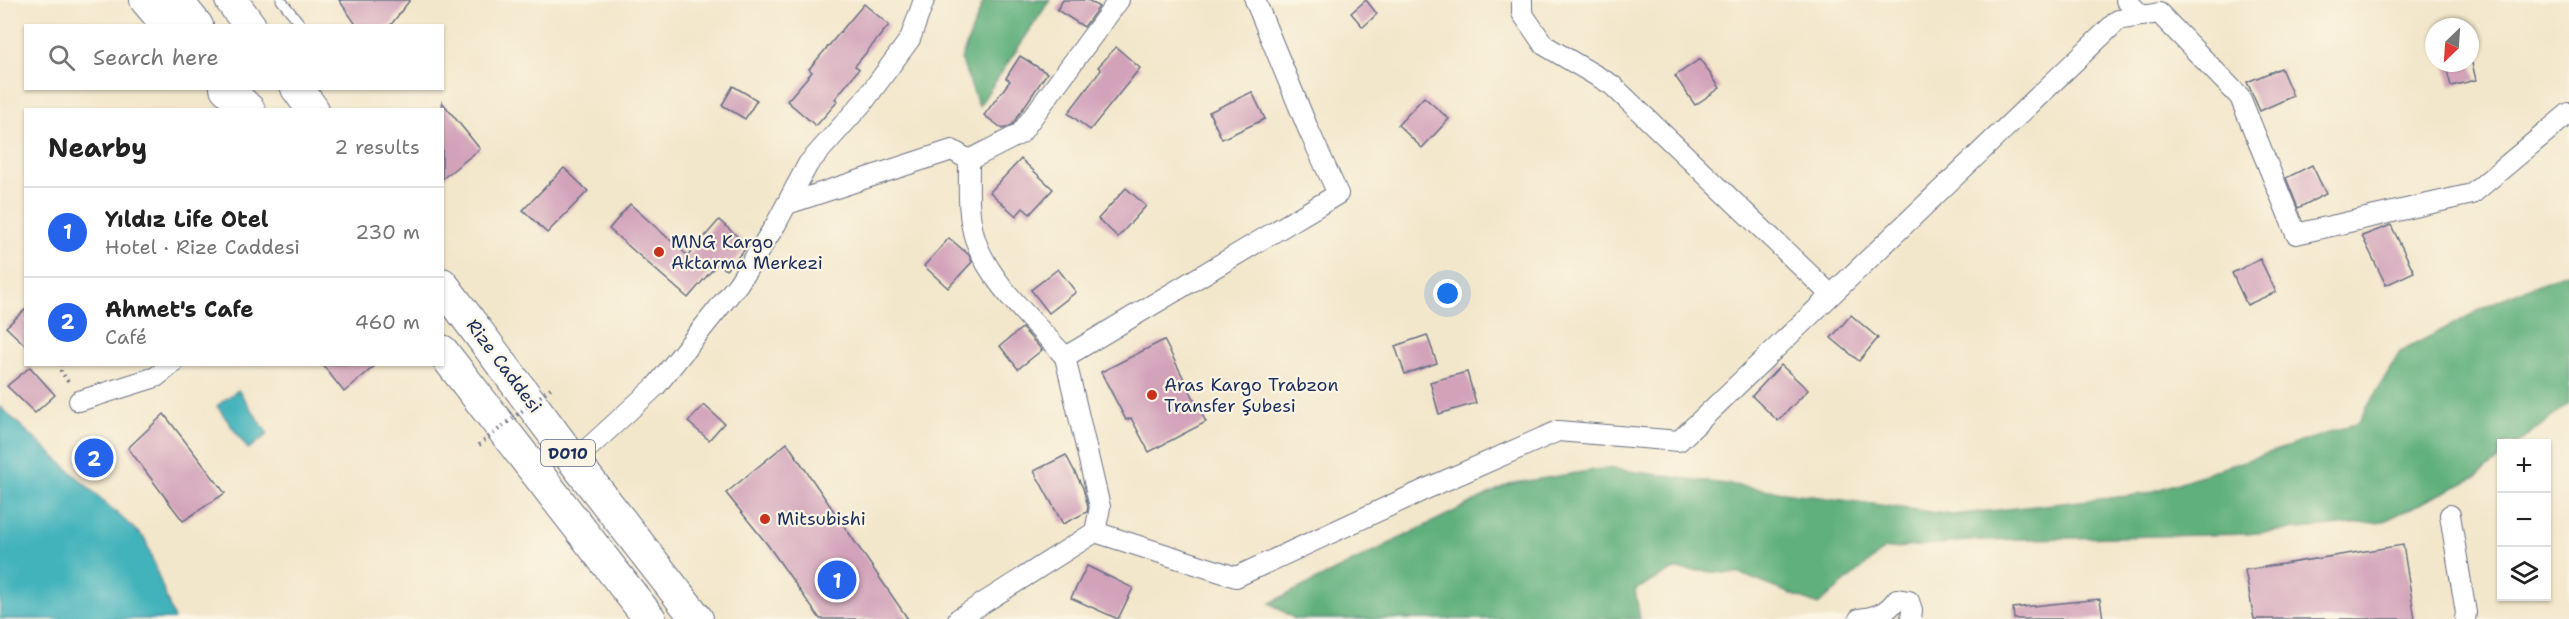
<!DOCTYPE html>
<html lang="en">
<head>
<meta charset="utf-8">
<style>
  body { margin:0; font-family:"Shantell Sans",sans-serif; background:#f2f2f2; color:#222 }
  .controls { position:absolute; right:18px; bottom:18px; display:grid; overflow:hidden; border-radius:0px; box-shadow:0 2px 4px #0004 }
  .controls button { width:54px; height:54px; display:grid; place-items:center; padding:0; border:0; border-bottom:2px solid #e0e0e0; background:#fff; color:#222; font:30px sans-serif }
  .compass { position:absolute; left:2425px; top:18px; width:54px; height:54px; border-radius:50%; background:#fff; box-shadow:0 2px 4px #0004; rotate:205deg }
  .you { position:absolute; left:1448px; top:294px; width:21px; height:21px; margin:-15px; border:4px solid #fff; border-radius:50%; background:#1a73e8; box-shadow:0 0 0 9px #1a73e833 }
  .badge { display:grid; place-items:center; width:39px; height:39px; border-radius:50%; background:#2563eb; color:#fff; font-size:20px; font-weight:700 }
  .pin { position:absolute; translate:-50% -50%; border:3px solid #fff; box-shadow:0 2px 6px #0006 }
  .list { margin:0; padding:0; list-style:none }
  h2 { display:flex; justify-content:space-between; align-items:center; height:78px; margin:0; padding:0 24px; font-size:26px }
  h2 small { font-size:20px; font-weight:400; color:#767676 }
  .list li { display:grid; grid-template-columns:39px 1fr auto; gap:18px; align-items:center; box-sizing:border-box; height:90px; padding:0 24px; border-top:2px solid #e0e0e0 }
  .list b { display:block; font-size:22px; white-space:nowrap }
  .list p { margin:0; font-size:20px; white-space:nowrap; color:#767676 }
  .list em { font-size:20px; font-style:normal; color:#767676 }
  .icon { flex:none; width:33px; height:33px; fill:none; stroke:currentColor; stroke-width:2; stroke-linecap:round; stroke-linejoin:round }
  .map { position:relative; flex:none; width:2569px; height:619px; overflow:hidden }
  .search { position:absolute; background:#fff; box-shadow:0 2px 4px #0004; left:24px; top:24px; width:420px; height:66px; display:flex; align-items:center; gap:15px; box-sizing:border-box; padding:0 21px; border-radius:0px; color:#767676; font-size:22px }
  .panel { position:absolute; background:#fff; box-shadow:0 2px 4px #0004; left:24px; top:108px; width:420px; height:258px; border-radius:0px }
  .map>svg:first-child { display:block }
  .forest { fill:#60b07d; stroke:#3e706e; stroke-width:1.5 }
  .water { fill:#43b3bb; stroke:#2f718c; stroke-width:1.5 }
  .building { fill:#d2a2b9 }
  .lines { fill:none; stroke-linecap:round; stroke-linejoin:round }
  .service-casing { stroke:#676f84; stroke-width:11 }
  .minor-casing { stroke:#676f84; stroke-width:22 }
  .trunk-casing { stroke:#676f84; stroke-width:34 }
  .path { stroke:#676f84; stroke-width:4; stroke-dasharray:1.5 4.5; stroke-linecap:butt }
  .service { stroke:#fff; stroke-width:9 }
  .minor { stroke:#fff; stroke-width:20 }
  .trunk { stroke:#fff; stroke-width:32 }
  .path-bridge { stroke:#676f84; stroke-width:4; stroke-dasharray:1.5 4.5; stroke-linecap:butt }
  .poi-dot { fill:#c8321e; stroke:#fcf5e5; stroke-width:2 }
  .labels { text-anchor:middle; stroke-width:4.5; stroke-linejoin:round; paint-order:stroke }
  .shield { fill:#fcf5e5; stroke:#5e6a86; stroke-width:1.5 }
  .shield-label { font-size:16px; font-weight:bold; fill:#1b2f5e }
  .poi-label { font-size:18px; fill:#1b2f5e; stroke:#fcf5e5; text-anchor:start }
  .street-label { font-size:18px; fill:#1b2f5e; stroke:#fcf5e5 }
</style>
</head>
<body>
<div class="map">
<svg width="2569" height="619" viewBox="0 0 2569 619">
  <rect width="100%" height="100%" fill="#fcf5e5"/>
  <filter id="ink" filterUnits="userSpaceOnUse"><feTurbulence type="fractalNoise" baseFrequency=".0167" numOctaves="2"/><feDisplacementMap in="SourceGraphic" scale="12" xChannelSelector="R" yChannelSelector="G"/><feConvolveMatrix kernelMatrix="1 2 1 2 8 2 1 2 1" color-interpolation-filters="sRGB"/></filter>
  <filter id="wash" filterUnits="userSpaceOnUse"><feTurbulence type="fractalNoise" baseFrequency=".008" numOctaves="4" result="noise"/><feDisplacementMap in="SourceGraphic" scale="24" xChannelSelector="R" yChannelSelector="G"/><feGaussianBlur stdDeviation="1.35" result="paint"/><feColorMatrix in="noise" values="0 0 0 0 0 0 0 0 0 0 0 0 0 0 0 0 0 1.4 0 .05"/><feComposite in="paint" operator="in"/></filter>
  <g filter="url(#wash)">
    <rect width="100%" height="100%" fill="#f3e7cb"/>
    <g class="forest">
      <polygon points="984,0 1050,0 979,106 961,59"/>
      <polygon points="2569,272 2569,404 2518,443 2502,444 2501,457 2476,477 2384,521 2246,534 1979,540 1885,549 1818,605 1741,574 1674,569 1635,590 1640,619 1295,619 1270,603 1509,484 1607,468 1953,515 2145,494 2358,423 2400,352 2499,300"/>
    </g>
    <g class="water">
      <polygon points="238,390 268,434 248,449 217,406"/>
      <polygon points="0,407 145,539 174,619 0,619"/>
    </g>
    <g id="blocks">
      <g class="building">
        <polygon points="339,0 410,0 390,26 357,26"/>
        <polygon points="1063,0 1088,0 1099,7 1084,27 1057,10"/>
        <polygon points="1366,0 1377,14 1363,27 1351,13"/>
        <polygon points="864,4 889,25 855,66 859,69 835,99 838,101 816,126 787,101 812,72 809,69"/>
        <polygon points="1116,47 1140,68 1090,130 1068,113 1101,70 1098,67"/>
        <polygon points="1020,56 1047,73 1012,125 1003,129 984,115 1010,81 1006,78"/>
        <polygon points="1700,59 1720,88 1695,105 1675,76"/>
        <polygon points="2445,63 2472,63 2476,80 2451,86"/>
        <polygon points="2281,68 2293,96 2260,111 2247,82"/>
        <polygon points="733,86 757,100 745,119 722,105"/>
        <polygon points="1252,92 1265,119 1222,139 1209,112"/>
        <polygon points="1424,97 1449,119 1422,148 1398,125"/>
        <polygon points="442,102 480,149 442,179"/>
        <polygon points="1021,159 1053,189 1030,214 1023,208 1016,216 990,192"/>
        <polygon points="2312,165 2326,194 2298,208 2286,178"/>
        <polygon points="564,168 588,191 547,233 523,210"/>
        <polygon points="1126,188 1146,206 1118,237 1098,219"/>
        <polygon points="630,204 688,256 719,220 748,246 726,270 718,263 688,298 609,229"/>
        <polygon points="2391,225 2414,272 2386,285 2362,236"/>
        <polygon points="949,238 969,255 972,262 948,288 924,266"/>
        <polygon points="2260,259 2276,292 2247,305 2232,273"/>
        <polygon points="1058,269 1076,292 1049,313 1031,290"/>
        <polygon points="26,309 26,346 6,327"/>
        <polygon points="1851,315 1878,338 1859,361 1831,338"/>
        <polygon points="1022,328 1042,350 1018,369 1000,346"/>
        <polygon points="1427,335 1437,363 1405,374 1395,346"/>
        <polygon points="1164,340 1206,422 1149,452 1131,418 1126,420 1101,372"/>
        <polygon points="322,364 377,364 344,392"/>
        <polygon points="1781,365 1808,390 1778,421 1752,396"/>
        <polygon points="30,367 55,395 35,413 7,386"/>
        <polygon points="1467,372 1476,403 1439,414 1430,382"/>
        <polygon points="704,405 724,423 709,440 688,422"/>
        <polygon points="164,414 225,493 183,521 128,448"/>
        <polygon points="787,443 908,619 820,619 767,544 726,493"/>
        <polygon points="1066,455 1083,488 1088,507 1087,512 1063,524 1034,471"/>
        <polygon points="2403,545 2415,619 2254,619 2245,570"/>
        <polygon points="1087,566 1133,588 1118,619 1071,598"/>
        <polygon points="2100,599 2103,619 2014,619 2013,608"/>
      </g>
    </g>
  </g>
  <g filter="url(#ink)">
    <use href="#blocks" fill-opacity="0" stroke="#676f84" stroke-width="1.5"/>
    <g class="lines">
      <defs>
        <polyline id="service" points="281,0 302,26"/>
        <g id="minor">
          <polyline points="1522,0 1522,13 1544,45 1612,85 1831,295"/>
          <polyline points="2126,0 2142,16"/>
          <polyline points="969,160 1020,134 1119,0"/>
          <path d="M787,204L952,150L969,160C969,186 967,214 975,239C990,284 1035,322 1065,357L1338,194L1309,131L1255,0"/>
          <polyline points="1065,357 1100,507 1095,532"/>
          <polyline points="79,401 156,377 172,364"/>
          <polyline points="574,461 656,386 738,284 776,224 808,164 865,100 910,39 924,0"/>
          <polyline points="2450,515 2466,613 2465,619"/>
          <polyline points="958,619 1095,532 1236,577 1426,489 1558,431 1679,441 2118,20 2159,13 2240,97 2296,234 2472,194 2569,113"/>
          <path d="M1859,619C1876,617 1887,613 1897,599L1909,601L1912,610L1911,619"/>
        </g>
        <g id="trunk">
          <polyline points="146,0 168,26"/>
          <polyline points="176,0 197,26"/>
          <polyline points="231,0 250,26"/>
          <polyline points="226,88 249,110"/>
          <polyline points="297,88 313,110"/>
          <polyline points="442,284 574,461 697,619"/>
          <polyline points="442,351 650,619"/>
        </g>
      </defs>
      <use href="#service" class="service-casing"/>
      <use href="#minor" class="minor-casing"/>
      <use href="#trunk" class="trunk-casing"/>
      <polyline class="path" points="62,364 61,371 70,385"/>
      <use href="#service" class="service"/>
      <use href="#minor" class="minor"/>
      <use href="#trunk" class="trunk"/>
      <polyline class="path-bridge" points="479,445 552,387"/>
    </g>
  </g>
  <g class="poi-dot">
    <circle cx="659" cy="252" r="6"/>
    <circle cx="1152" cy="395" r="6"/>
    <circle cx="765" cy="519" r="6"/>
  </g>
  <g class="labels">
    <rect class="shield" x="541" y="440" width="54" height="26" rx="4.5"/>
    <g class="shield-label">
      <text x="568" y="459">D010</text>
    </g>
    <g class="poi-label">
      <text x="671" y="248">MNG Kargo<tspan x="671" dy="21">Aktarma Merkezi</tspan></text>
      <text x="1164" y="391">Aras Kargo Trabzon<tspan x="1164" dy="21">Transfer Şubesi</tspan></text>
      <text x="777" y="525">Mitsubishi</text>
    </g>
    <g class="street-label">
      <text transform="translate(504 366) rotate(53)" y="6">Rize Caddesi</text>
    </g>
  </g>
</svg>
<div class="controls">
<button>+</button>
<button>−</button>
<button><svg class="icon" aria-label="layers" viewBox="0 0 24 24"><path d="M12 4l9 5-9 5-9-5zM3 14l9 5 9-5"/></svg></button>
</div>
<svg class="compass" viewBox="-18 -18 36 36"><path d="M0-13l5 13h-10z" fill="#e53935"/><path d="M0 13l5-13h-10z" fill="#767676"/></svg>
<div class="you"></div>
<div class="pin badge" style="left:837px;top:580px">1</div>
<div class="pin badge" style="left:94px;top:458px">2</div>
<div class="search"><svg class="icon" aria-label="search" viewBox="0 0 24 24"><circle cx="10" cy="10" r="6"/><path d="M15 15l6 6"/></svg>Search here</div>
<section class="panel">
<h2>Nearby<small>2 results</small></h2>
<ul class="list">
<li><span class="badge">1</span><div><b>Yıldız Life Otel</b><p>Hotel · Rize Caddesi</p></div><em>230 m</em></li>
<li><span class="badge">2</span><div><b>Ahmet's Cafe</b><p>Café</p></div><em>460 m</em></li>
</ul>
</section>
</div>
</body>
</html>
